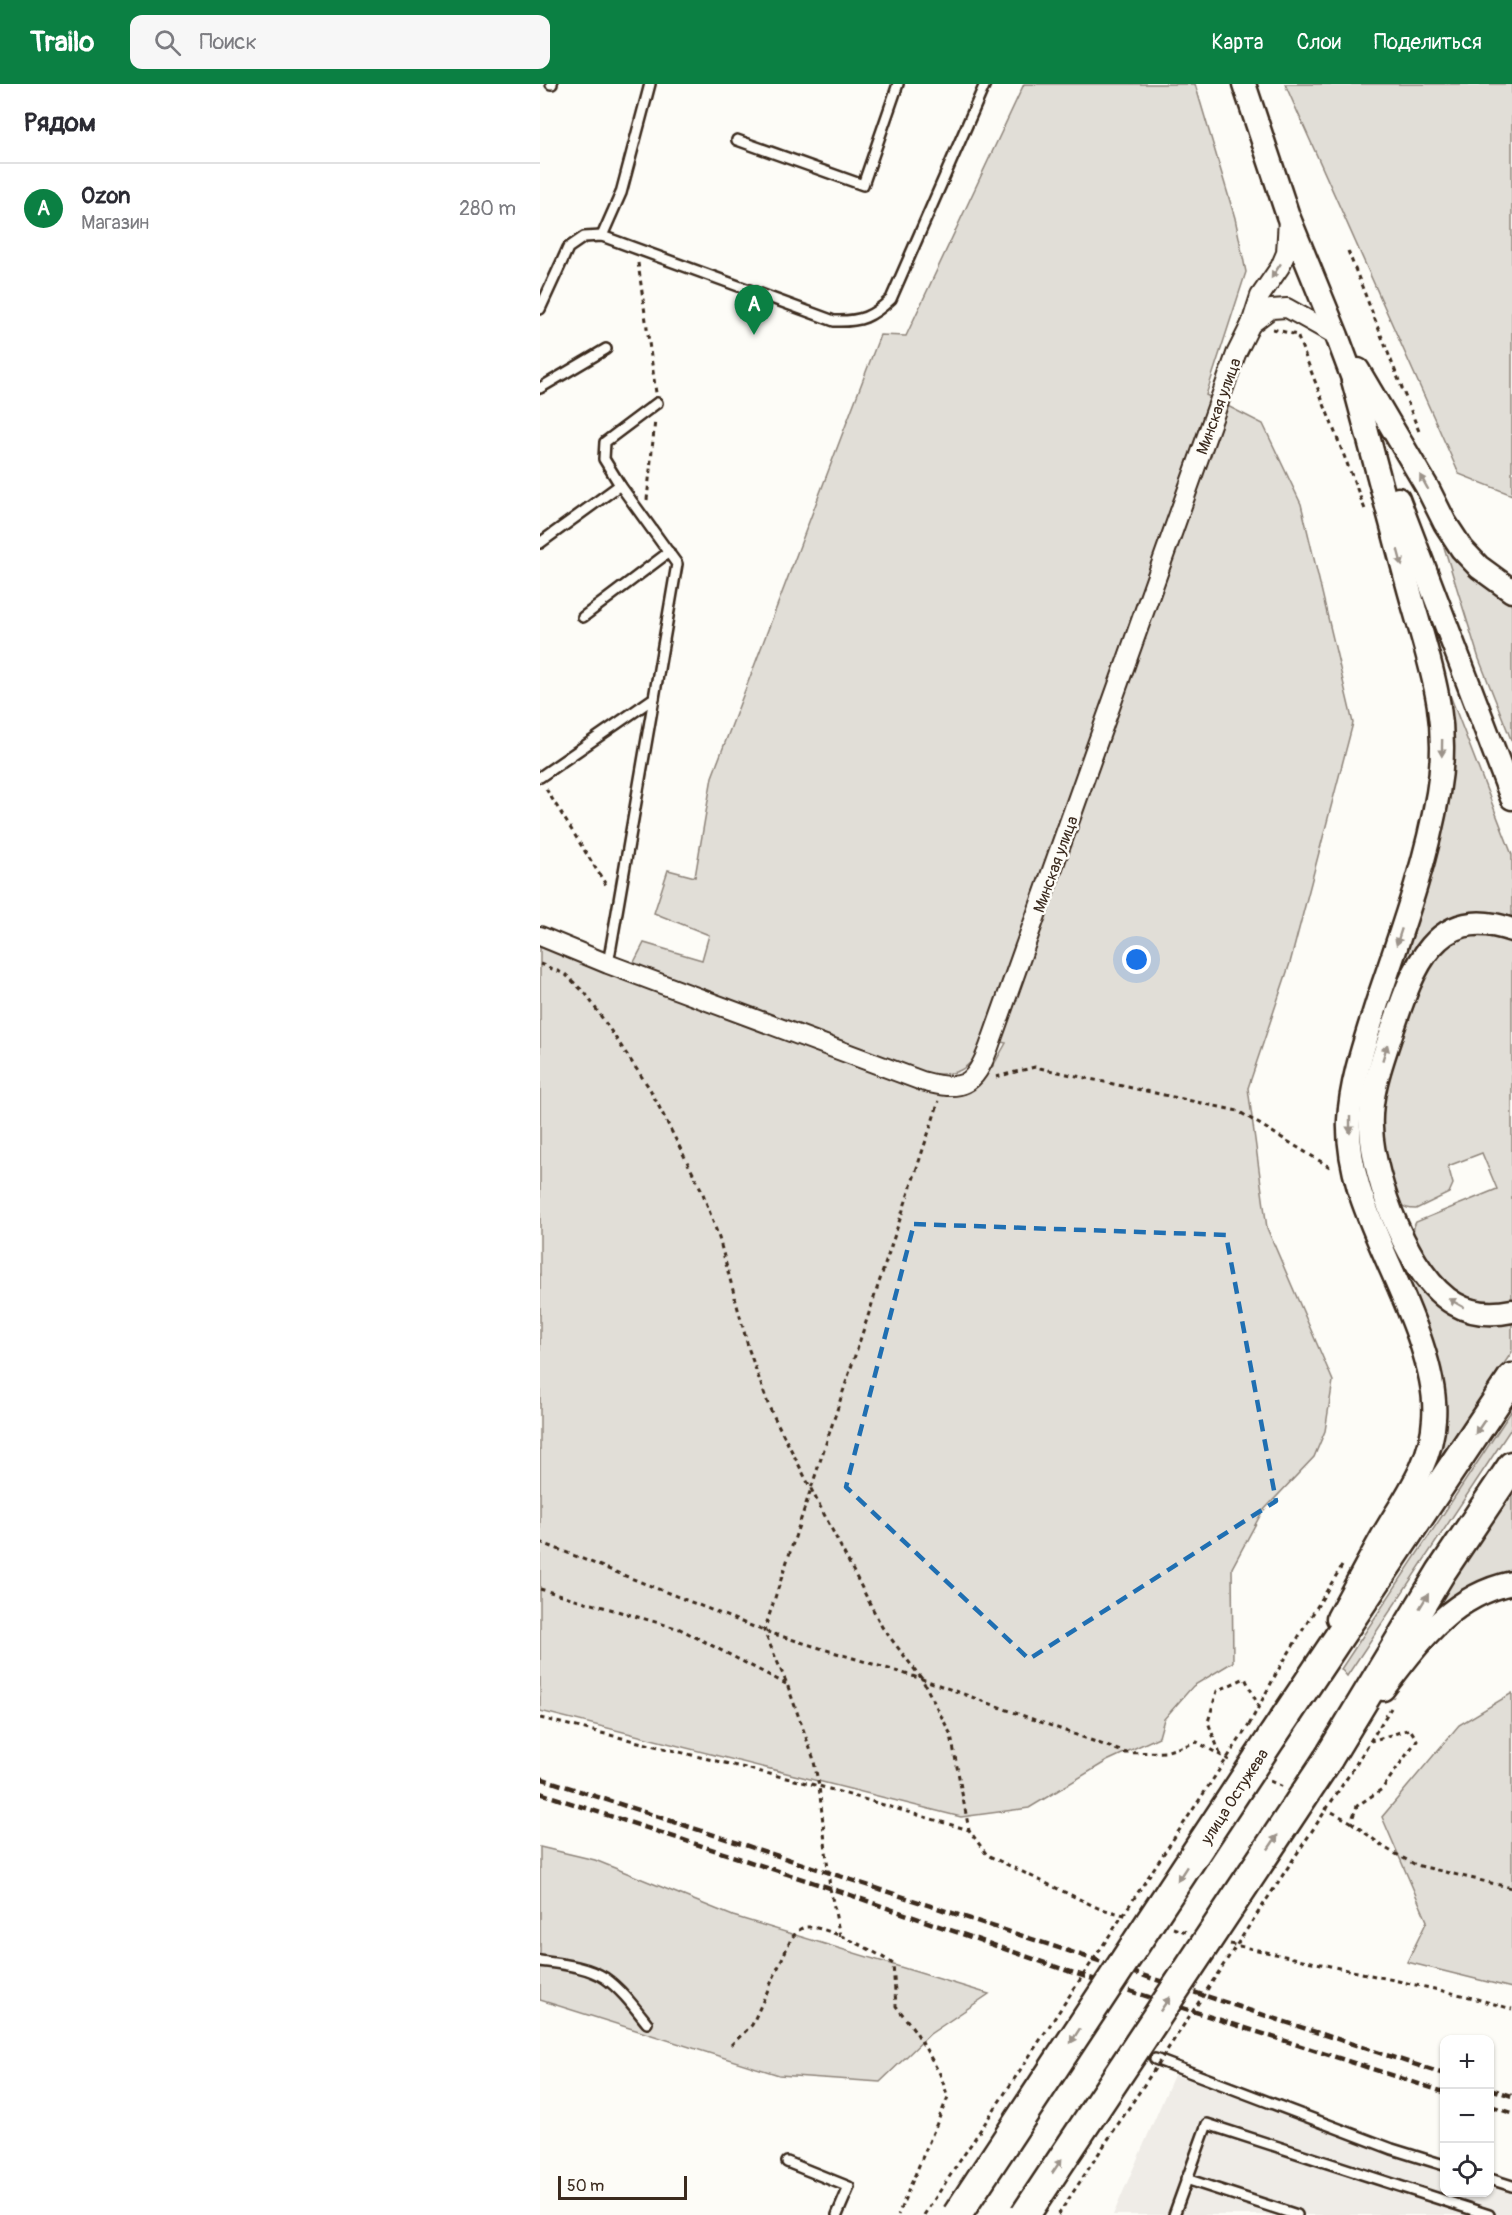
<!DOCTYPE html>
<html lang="ru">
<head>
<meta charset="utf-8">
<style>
  body { margin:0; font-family:Pangolin,sans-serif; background:#f7f7f7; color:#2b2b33 }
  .controls { position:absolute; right:18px; bottom:18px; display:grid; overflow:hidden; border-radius:12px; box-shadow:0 2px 4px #0004 }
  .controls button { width:54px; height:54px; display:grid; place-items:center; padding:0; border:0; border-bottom:2px solid #e1e1e2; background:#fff; color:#2b2b33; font:30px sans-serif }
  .scale { position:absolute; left:18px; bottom:15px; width:129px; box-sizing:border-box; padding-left:6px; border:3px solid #3b2a1e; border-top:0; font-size:16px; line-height:21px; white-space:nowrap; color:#3b2a1e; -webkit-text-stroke:4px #fdfcf7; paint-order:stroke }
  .you { position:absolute; left:597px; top:876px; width:21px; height:21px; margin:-15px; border:4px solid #fff; border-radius:50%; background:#1a73e8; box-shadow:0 0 0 9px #1a73e833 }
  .badge { display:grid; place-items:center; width:39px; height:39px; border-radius:50%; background:#0b8043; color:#fff; font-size:20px; font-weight:700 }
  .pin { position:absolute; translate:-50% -50px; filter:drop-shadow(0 2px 3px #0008) }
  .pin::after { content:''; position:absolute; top:32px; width:21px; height:18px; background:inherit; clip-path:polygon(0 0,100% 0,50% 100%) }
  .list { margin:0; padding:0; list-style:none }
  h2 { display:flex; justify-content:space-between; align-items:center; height:78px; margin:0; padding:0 24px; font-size:26px }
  h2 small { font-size:20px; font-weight:400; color:#7c7c81 }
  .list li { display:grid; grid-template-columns:39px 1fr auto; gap:18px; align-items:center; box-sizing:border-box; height:90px; padding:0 24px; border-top:2px solid #e1e1e2 }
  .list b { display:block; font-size:22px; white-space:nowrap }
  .list p { margin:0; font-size:20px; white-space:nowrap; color:#7c7c81 }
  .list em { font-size:20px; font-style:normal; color:#7c7c81 }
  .icon { flex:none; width:33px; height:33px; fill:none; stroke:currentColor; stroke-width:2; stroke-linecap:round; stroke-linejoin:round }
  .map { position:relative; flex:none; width:972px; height:2131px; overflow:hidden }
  header { display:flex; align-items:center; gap:36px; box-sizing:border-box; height:84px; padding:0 30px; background:#0b8043; color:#fff }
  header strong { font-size:28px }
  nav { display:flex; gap:33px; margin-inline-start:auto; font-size:21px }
  .search { width:420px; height:54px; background:#f7f7f7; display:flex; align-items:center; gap:15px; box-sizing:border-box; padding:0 21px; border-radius:12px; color:#7c7c81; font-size:22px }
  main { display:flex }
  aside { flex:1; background:#fff }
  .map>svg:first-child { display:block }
  .built { fill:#efece7 }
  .green { fill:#e1ded7; stroke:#8e847a; stroke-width:1.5 }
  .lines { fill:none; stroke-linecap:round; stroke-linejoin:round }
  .service-casing { stroke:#3b2a1e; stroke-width:14 }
  .minor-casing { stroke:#3b2a1e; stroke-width:22 }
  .tertiary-casing { stroke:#3b2a1e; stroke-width:27 }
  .primary-casing { stroke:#3b2a1e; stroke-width:33 }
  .path { stroke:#3b2a1e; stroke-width:3; stroke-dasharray:4.5 4.5; stroke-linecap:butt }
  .service { stroke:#fdfcf7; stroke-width:9 }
  .minor { stroke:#fdfcf7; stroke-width:18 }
  .tertiary { stroke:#fdfcf7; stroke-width:22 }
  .primary { stroke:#fdfcf7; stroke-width:28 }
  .rail { stroke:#3b2a1e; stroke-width:4.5; stroke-dasharray:9 4.5; stroke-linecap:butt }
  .primary-bridge-casing { stroke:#3b2a1e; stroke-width:33; stroke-linecap:butt }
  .path-bridge { stroke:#3b2a1e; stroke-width:3; stroke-dasharray:4.5 4.5; stroke-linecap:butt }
  .primary-bridge { stroke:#fdfcf7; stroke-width:28 }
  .oneway { fill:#9c938a }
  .marked { fill:none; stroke:#1f6fb2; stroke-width:4.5; stroke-dasharray:12 8; stroke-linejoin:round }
  .labels { text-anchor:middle; stroke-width:5; stroke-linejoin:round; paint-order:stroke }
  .street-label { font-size:16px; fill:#3b2a1e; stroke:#fdfcf7 }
</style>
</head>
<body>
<header>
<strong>Trailo</strong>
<div class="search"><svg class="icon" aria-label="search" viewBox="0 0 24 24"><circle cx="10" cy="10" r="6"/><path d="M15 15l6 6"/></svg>Поиск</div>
<nav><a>Карта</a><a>Слои</a><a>Поделиться</a></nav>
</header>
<main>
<aside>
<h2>Рядом<small></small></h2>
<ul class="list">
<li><span class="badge">A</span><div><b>Ozon</b><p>Магазин</p></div><em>280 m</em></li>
</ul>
</aside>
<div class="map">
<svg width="972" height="2131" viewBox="0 0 972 2131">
  <rect width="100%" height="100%" fill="#fdfcf7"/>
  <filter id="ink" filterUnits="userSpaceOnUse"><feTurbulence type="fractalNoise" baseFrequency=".0167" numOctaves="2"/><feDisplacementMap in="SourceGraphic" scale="12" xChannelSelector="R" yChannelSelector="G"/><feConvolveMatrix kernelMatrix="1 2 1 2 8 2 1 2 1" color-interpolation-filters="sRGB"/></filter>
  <g filter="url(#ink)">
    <polygon class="built" points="634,1991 904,2077 904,2108 950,2108 950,2092 972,2099 972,2131 573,2131"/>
    <g class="green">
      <path d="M484,0H655L695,134L706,188L666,311L723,340L761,420L813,639L750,879L708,1004L727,1144L793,1297L785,1347L774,1373L722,1428L692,1484L693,1578L653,1602L624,1635L619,1653L567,1677L489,1724L421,1733L0,1627V863L88,892L419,1010L453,982L466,959L447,955C426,990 419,992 379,989L91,884L104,859L162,876L169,851L114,829L128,786L155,793L172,693L340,251L366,252Z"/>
      <polygon points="745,0 972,0 972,411 919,390"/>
      <polygon points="899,447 955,508 972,518 972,658 939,575"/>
      <path d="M908,606L972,771V836C879,811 862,890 840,959C830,992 816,1026 820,1061C823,1089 835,1116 848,1142C874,1198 901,1248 972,1239V1268L888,1391C922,1313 879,1229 847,1157C832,1125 816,1090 815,1054C814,1007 830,965 844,921C868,847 904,763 909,685C911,659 907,634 904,608Z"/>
      <path d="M929,849L964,854L972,858V1216C957,1222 926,1218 913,1208C899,1198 864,1155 876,1138L957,1105L942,1069L908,1082L913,1100L909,1109L876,1125C868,1125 865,1124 859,1119L840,1056L843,1010L876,903L903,862Z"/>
      <polygon points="972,1326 972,1343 807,1592 801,1585"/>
      <polygon points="972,1406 972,1489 939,1498 897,1525 878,1544"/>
      <polygon points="972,1609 972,1904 867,1878 887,1837 842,1733 919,1641"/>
      <polygon points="0,1763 55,1776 193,1832 449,1910 390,1950 340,1998 239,1991 0,1916"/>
    </g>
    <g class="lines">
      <defs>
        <g id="service">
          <polyline points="11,0 12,0"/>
          <polyline points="197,56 323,101 358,0"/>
          <polyline points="62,152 81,109 110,0"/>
          <path d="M0,225L28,164L44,153L62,152L294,237C321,238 332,233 351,215L445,0"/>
          <polyline points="0,304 66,265"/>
          <polyline points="0,459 80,401 64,375 65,358 117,319"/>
          <polyline points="43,533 129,468"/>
          <polyline points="0,693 114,614 137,480 80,401"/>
          <polyline points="68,880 114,614"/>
          <path d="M0,1877C21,1880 46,1882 65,1894C81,1905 95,1924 107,1939"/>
          <polyline points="615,1975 852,2065 904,2081"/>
          <polyline points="247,2078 309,2103 297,2131"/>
          <polyline points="646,2095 757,2131"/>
          <polyline points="950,2095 972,2102"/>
          <polyline points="634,2131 667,2040 949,2131"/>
        </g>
        <g id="minor">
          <polyline points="711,240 731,225 747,224 797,252"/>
          <path d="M0,852L68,880L382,997C422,1008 434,1003 449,963L696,270L711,240L720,212L740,183L746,169L748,135"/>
        </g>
        <g id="tertiary">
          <polyline points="704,0 748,132 797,252 818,308"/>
          <polyline points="818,286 887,403 905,439 922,465 939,483 972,507"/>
          <polyline points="858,415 972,714"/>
          <path d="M972,846C894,818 872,888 852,947C842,977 829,1011 831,1044C833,1095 869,1194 915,1220C932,1230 953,1231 972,1227"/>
          <path d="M798,1534C814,1505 829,1476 845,1448C866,1412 892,1378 894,1335C898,1288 868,1223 849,1180C829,1134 807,1088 809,1036C811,996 826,955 838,916C861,848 886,780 898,709C912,629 887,573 867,498C849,431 831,364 813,296"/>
          <path d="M843,1605C879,1558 911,1512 972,1499"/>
        </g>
        <g id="primary">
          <polyline points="732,1653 972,1294"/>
          <polyline points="788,1675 901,1488 972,1382"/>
        </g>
      </defs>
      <use href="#service" class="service-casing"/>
      <use href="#minor" class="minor-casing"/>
      <use href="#tertiary" class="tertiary-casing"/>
      <use href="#primary" class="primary-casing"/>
      <g class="path">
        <polyline points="808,167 880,350"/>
        <polyline points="98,179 116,309"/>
        <polyline points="733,245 757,251 826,428"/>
        <polyline points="107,416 115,336"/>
        <polyline points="6,705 68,804"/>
        <polyline points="0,880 25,890 46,910 110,1005 162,1107 179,1154 209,1266 229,1323 342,1543 382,1595 411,1651 429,1746"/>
        <polyline points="456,993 495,983 698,1027 793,1085"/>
        <polyline points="0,1458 224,1547 382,1595 586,1669 625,1668 657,1658 689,1676"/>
        <polyline points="0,1505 140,1545 246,1600"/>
        <polyline points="0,1634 279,1702 429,1746 447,1771 558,1824 588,1832"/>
        <polyline points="709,1641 737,1588 802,1482"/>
        <polyline points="680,1670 668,1638 677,1607 705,1594 718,1621"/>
        <polyline points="811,1688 851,1624"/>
        <polyline points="730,1697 743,1703"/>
        <polyline points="784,1724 811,1738 817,1722 842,1705 877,1656 870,1645 831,1657"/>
        <polyline points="811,1738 845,1764 876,1781 972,1804"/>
        <polyline points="633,1844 646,1848"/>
        <polyline points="300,1852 290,1804 279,1702 273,1673 247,1600 224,1547 399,1017"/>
        <polyline points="690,1860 926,1912 972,1925"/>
        <path d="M191,1961L212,1941L251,1855C256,1848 261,1842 270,1843C290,1844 337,1868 353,1880L356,1922L376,1948L400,1990L408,2013L358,2131"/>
      </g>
      <use href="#service" class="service"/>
      <use href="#minor" class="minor"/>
      <use href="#tertiary" class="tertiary"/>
      <use href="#primary" class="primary"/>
      <g class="rail">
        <polyline points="0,1694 904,1990"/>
        <polyline points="0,1709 290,1804 528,1887 904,2008"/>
        <polyline points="950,2005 972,2012"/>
        <polyline points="950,2022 972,2029"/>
      </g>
      <defs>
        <g id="primary-bridge">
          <polyline points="417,2131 732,1653"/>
          <polyline points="485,2131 788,1675"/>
        </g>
      </defs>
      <use href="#primary-bridge" class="primary-bridge-casing"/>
      <g class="path-bridge">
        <polyline points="384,2131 709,1641"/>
        <polyline points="518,2131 811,1688"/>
      </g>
      <use href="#primary-bridge" class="primary-bridge"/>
    </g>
    <defs><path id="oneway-solid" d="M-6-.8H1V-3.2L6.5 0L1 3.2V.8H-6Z" transform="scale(1.5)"/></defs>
    <g class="oneway">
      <use href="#oneway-solid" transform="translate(736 187) rotate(123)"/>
      <use href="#oneway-solid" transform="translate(884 398) rotate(-119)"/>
      <use href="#oneway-solid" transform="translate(860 474) rotate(75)"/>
      <use href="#oneway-solid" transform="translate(902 664) rotate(91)"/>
      <use href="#oneway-solid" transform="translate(859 853) rotate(108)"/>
      <use href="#oneway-solid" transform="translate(845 968) rotate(-73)"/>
      <use href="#oneway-solid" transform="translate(810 1041) rotate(90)"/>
      <use href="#oneway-solid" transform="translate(916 1219) rotate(-151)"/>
      <use href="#oneway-solid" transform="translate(940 1343) rotate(124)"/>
      <use href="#oneway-solid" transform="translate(884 1517) rotate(-59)"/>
      <use href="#oneway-solid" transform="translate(733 1758) rotate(-56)"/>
      <use href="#oneway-solid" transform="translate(642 1790) rotate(123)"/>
      <use href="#oneway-solid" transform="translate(625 1920) rotate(-56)"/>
      <use href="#oneway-solid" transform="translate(535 1952) rotate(123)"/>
      <use href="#oneway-solid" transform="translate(517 2082) rotate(-56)"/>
    </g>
  </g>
  <path class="marked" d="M374,1140L686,1151L736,1417L489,1575L306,1403Z"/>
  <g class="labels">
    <g class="street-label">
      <text transform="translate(678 322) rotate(-70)" y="6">Минская улица</text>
      <text transform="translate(515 780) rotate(-70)" y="6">Минская улица</text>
      <text transform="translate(694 1712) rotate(-57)" y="6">улица Остужева</text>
    </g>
  </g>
</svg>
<div class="controls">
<button>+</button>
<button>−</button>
<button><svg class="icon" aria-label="locate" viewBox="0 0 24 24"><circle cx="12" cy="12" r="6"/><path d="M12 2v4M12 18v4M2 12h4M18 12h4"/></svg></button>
</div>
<div class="scale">50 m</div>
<div class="you"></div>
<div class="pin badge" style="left:214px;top:251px">A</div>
</div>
</main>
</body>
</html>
